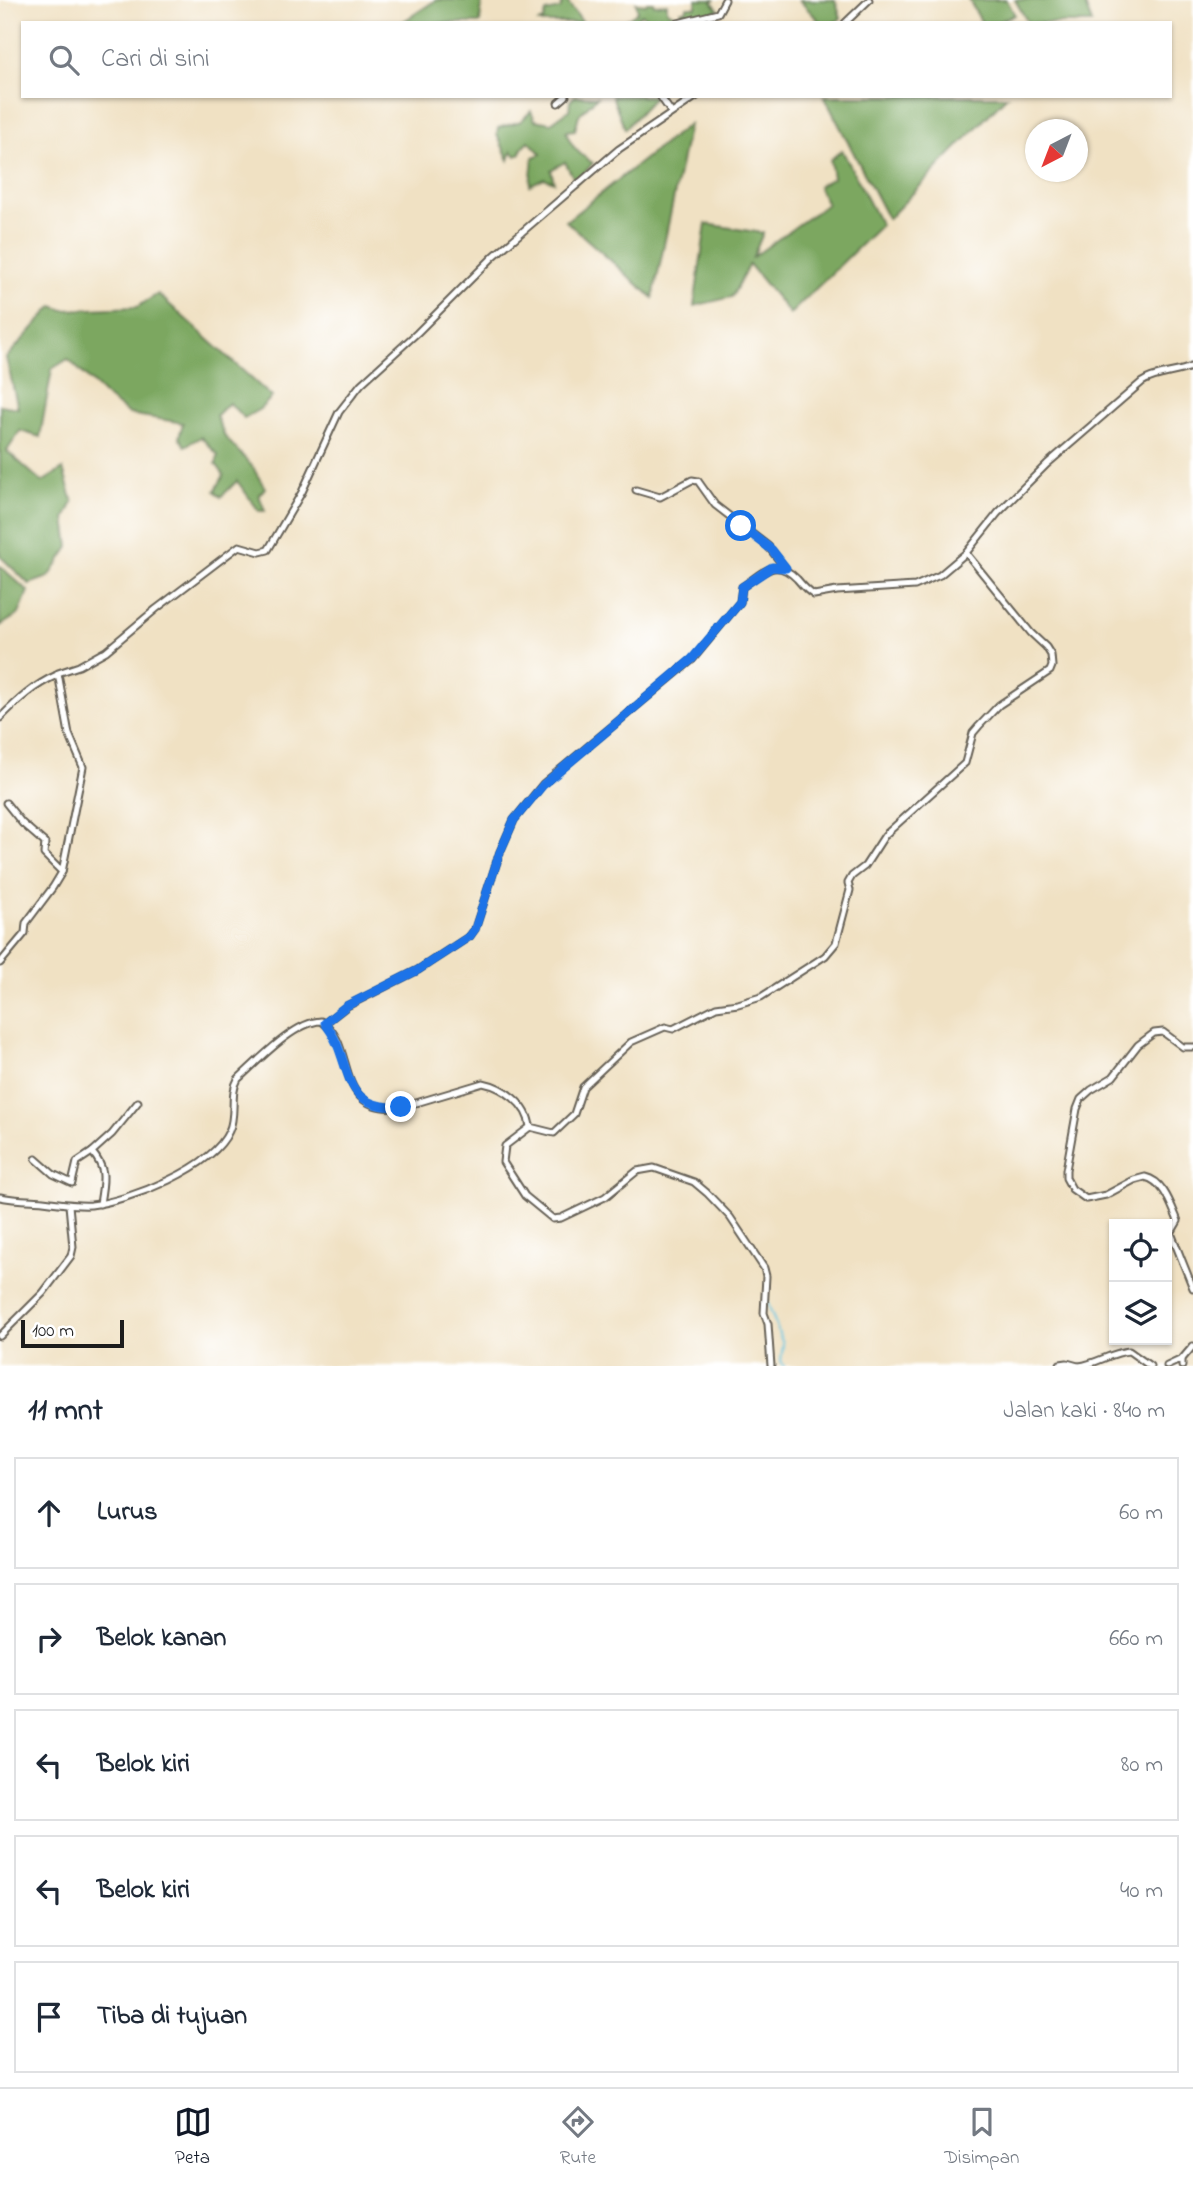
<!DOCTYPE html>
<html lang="id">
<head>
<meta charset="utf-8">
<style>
  body { margin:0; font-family:"Indie Flower",sans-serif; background:#f2f2f3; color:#1f2937 }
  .controls { position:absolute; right:21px; bottom:21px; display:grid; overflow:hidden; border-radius:0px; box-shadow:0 2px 5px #0004 }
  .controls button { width:63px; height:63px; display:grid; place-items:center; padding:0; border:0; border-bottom:2px solid #e0e1e3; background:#fff; color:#1f2937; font:35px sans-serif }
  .compass { position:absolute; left:1025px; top:119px; width:63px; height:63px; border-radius:50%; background:#fff; box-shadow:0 2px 5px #0004; rotate:222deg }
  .scale { position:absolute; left:21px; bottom:18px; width:103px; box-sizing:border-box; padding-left:7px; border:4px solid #1c1c1c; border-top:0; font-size:19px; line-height:24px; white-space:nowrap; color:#1c1c1c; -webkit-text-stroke:5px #fff; paint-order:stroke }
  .stop { position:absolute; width:21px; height:21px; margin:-16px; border:5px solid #1a73e8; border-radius:50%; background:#fff }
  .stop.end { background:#1a73e8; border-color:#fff; box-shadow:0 2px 7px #0008 }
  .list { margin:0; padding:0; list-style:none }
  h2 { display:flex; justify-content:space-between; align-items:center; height:91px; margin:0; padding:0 28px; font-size:30px }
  h2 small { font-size:23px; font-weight:400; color:#747a83 }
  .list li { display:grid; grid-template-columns:46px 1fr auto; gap:21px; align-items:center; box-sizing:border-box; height:112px; margin:0 14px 14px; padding:0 14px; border:2px solid #e0e1e3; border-radius:0px }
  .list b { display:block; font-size:26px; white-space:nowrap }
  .list em { font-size:23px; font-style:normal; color:#747a83 }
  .icon { flex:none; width:38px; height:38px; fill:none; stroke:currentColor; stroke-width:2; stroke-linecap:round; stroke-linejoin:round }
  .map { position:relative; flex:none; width:1193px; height:1366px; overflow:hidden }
  .search { position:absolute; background:#fff; box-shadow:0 2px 5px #0004; left:21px; right:21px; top:21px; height:77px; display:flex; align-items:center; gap:18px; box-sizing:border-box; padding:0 24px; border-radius:0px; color:#747a83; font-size:26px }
  .sheet { height:721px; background:#fff }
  nav { display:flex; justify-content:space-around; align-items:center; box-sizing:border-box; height:98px; border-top:2px solid #e0e1e3; background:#fff; font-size:19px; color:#747a83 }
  nav a { display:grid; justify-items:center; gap:4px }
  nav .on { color:#111827 }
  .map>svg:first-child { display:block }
  .forest { fill:#7ba760; stroke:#4c623e; stroke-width:2 }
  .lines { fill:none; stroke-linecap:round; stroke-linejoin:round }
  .stream { stroke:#65c6e3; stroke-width:2 }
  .minor-casing { stroke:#666156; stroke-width:9 }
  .minor { stroke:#fff; stroke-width:5 }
  .route { stroke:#1a73e8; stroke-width:9 }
</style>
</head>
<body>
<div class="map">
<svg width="1193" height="1366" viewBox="0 0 1193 1366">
  <rect width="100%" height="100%" fill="#fff"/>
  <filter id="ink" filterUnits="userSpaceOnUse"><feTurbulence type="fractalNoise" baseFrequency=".0143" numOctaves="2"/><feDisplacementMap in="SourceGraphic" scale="14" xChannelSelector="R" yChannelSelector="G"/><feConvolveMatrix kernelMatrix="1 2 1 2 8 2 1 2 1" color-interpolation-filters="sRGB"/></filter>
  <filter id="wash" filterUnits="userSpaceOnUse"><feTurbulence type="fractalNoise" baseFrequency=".00686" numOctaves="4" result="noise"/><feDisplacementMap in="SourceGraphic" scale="28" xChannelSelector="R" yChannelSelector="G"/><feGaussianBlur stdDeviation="1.57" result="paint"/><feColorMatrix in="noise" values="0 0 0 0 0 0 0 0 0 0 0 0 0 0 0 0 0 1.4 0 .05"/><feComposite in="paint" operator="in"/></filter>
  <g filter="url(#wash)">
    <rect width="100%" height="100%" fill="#f0e1c3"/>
    <g class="forest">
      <polygon points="436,0 482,0 480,23 401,23"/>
      <polygon points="564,0 566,0 583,23 537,23 544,20 546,12 560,9"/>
      <path d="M696,0H714L712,2L719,10C704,16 679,23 663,23L659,19L651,23L642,14L629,23H622L638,11L636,3L646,4L647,2H653L654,5L667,4V11L679,17L681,11H686L687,7H696Z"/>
      <polygon points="799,0 835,0 841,18 834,23 821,23"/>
      <polygon points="969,0 1007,0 1015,15 995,23 982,23"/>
      <polygon points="1015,0 1083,0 1092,23 1028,23"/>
      <path d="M575,96L597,97L579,115L575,130L566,131C571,147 579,154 593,163L576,183L565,162L551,170L554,182L544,178L530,185L533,157L541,154L529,141L522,148L521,153L516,156L512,151L509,160L497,135L498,128L521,121L531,111L535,120L551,123L569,110L570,101Z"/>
      <polygon points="612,96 655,96 625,129"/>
      <polygon points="824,96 1007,96 888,219"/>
      <polygon points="689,124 653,298 566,221"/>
      <polygon points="842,150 881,225 790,314 749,264 732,297 694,306 706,224 763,233 753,257 827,204 818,186 833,178 830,160"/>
      <polygon points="158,294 272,397 260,409 244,418 229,403 216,416 225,437 252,466 265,488 259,495 265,511 259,511 237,481 221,497 215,491 224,475 216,464 218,455 201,437 185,446 179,437 183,423 129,414 109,399 68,359 52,369 40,437 20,431 7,451 42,482 63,469 73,502 65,519 69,547 49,577 29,584 0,556 0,405 18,408 6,358 53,306 64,310 137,307"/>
      <polygon points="0,566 28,591 19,614 0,626"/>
    </g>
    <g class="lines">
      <polyline class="stream" points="767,1301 783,1344 781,1361 784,1366"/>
    </g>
  </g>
  <g filter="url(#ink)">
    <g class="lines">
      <defs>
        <g id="minor">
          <polyline points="678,23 718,13 725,0"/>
          <polyline points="845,23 869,0"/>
          <polyline points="660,96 671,112"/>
          <polyline points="558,103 566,96"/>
          <polyline points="636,490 660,497 692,480 698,481 715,505 768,546 785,568"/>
          <path d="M0,718C18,700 34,685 57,675"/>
          <polyline points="6,803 22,823 45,843 44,854 62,872"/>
          <polyline points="0,963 25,933 26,923 53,887 62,872 83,767 69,734 58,673 79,666 106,651 156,609 239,546 260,552 268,550 302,492 339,412 361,384 417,333 494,256 619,149 697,96"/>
          <path d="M325,1023L347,1006L418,970L470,936L475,929L500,852L514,820L543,784L693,659L740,602L742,587C763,573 775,556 797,579C802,585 807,591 814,595L837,591L915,586L940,575L966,553L998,513L1047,464L1142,382C1157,372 1177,374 1193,366"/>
          <path d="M1193,1047H1183L1163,1032L1154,1033L1138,1045L1113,1077L1091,1090L1081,1099L1077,1109L1066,1170V1178L1072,1189L1086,1199L1106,1195L1134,1180L1145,1177C1164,1181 1171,1205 1178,1221L1171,1233L1193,1288"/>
          <polyline points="530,1127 554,1133 574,1114 583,1087 631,1042 665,1027 673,1029 716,1007 738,1004 761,997 825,956 836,943 850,890 848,883 852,876 865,866 885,835 965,763 973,733 979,726 999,705 1050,671 1052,666 1051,655 1046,647 1031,633 966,553"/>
          <polyline points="36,1159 53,1174 72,1183 77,1162 92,1152"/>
          <path d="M0,1197C14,1200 29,1200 43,1201C59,1203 75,1206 91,1205C129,1201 213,1168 229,1131C237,1115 229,1094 238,1079C258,1061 294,1022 321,1021C359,1044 330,1119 406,1106L483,1083C503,1087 528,1104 530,1127L505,1146L503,1162L525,1196L553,1219L561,1218L605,1197L637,1171L654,1168L694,1182L707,1193L730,1217L764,1268L766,1276L764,1313L768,1324L771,1366"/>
          <path d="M100,1204C103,1181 108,1171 92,1152L112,1134L138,1102"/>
          <polyline points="0,1336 43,1293 71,1256 73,1247 69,1205"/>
          <polyline points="1060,1364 1067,1363 1078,1366"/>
          <path d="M1079,1366C1097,1364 1112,1352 1129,1351L1150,1366"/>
          <polyline points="1167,1366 1182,1359"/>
          <polyline points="1182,1366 1182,1359 1193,1346"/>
        </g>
      </defs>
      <use href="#minor" class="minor-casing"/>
      <use href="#minor" class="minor"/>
    </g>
  </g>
  <g class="lines" filter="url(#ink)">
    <path class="route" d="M401,1107C336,1109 355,1062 325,1023L346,1006L418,970L470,936L475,929L500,852L514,820L543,785L692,659L740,602L742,587L772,567L786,568L772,550L741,526"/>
  </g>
</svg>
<div class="controls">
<button><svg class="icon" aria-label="locate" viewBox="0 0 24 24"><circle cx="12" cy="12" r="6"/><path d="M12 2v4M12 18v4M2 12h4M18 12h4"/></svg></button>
<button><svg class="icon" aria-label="layers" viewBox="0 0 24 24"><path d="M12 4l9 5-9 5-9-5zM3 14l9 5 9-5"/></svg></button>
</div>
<svg class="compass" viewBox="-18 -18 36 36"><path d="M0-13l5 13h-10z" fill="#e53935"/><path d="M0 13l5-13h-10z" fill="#747a83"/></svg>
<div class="scale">100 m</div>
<div class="stop" style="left:741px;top:526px"></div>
<div class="stop end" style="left:401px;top:1107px"></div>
<div class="search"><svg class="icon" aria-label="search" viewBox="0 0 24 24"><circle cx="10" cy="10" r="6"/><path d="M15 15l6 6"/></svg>Cari di sini</div>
</div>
<section class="sheet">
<h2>11 mnt<small>Jalan kaki · 840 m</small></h2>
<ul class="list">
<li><svg class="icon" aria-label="ahead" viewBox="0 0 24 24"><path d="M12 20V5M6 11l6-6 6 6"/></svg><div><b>Lurus</b></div><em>60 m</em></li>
<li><svg class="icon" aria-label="right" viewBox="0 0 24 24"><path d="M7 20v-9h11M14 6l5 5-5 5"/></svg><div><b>Belok kanan</b></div><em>660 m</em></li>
<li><svg class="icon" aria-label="left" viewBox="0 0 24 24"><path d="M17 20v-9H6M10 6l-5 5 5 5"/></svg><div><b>Belok kiri</b></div><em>80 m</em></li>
<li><svg class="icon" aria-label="left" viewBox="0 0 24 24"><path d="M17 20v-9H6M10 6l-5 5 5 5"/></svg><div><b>Belok kiri</b></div><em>40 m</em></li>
<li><svg class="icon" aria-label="arrive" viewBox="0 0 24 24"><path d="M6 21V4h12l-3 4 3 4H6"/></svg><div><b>Tiba di tujuan</b></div></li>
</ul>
</section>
<nav>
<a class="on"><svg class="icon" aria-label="map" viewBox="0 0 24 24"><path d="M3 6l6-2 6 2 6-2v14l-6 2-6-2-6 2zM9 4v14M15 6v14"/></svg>Peta</a>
<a><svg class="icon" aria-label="directions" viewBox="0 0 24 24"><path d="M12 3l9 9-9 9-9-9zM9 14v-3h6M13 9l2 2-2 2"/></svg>Rute</a>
<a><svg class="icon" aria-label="saved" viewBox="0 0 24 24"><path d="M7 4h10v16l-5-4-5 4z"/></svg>Disimpan</a>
</nav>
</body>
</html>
